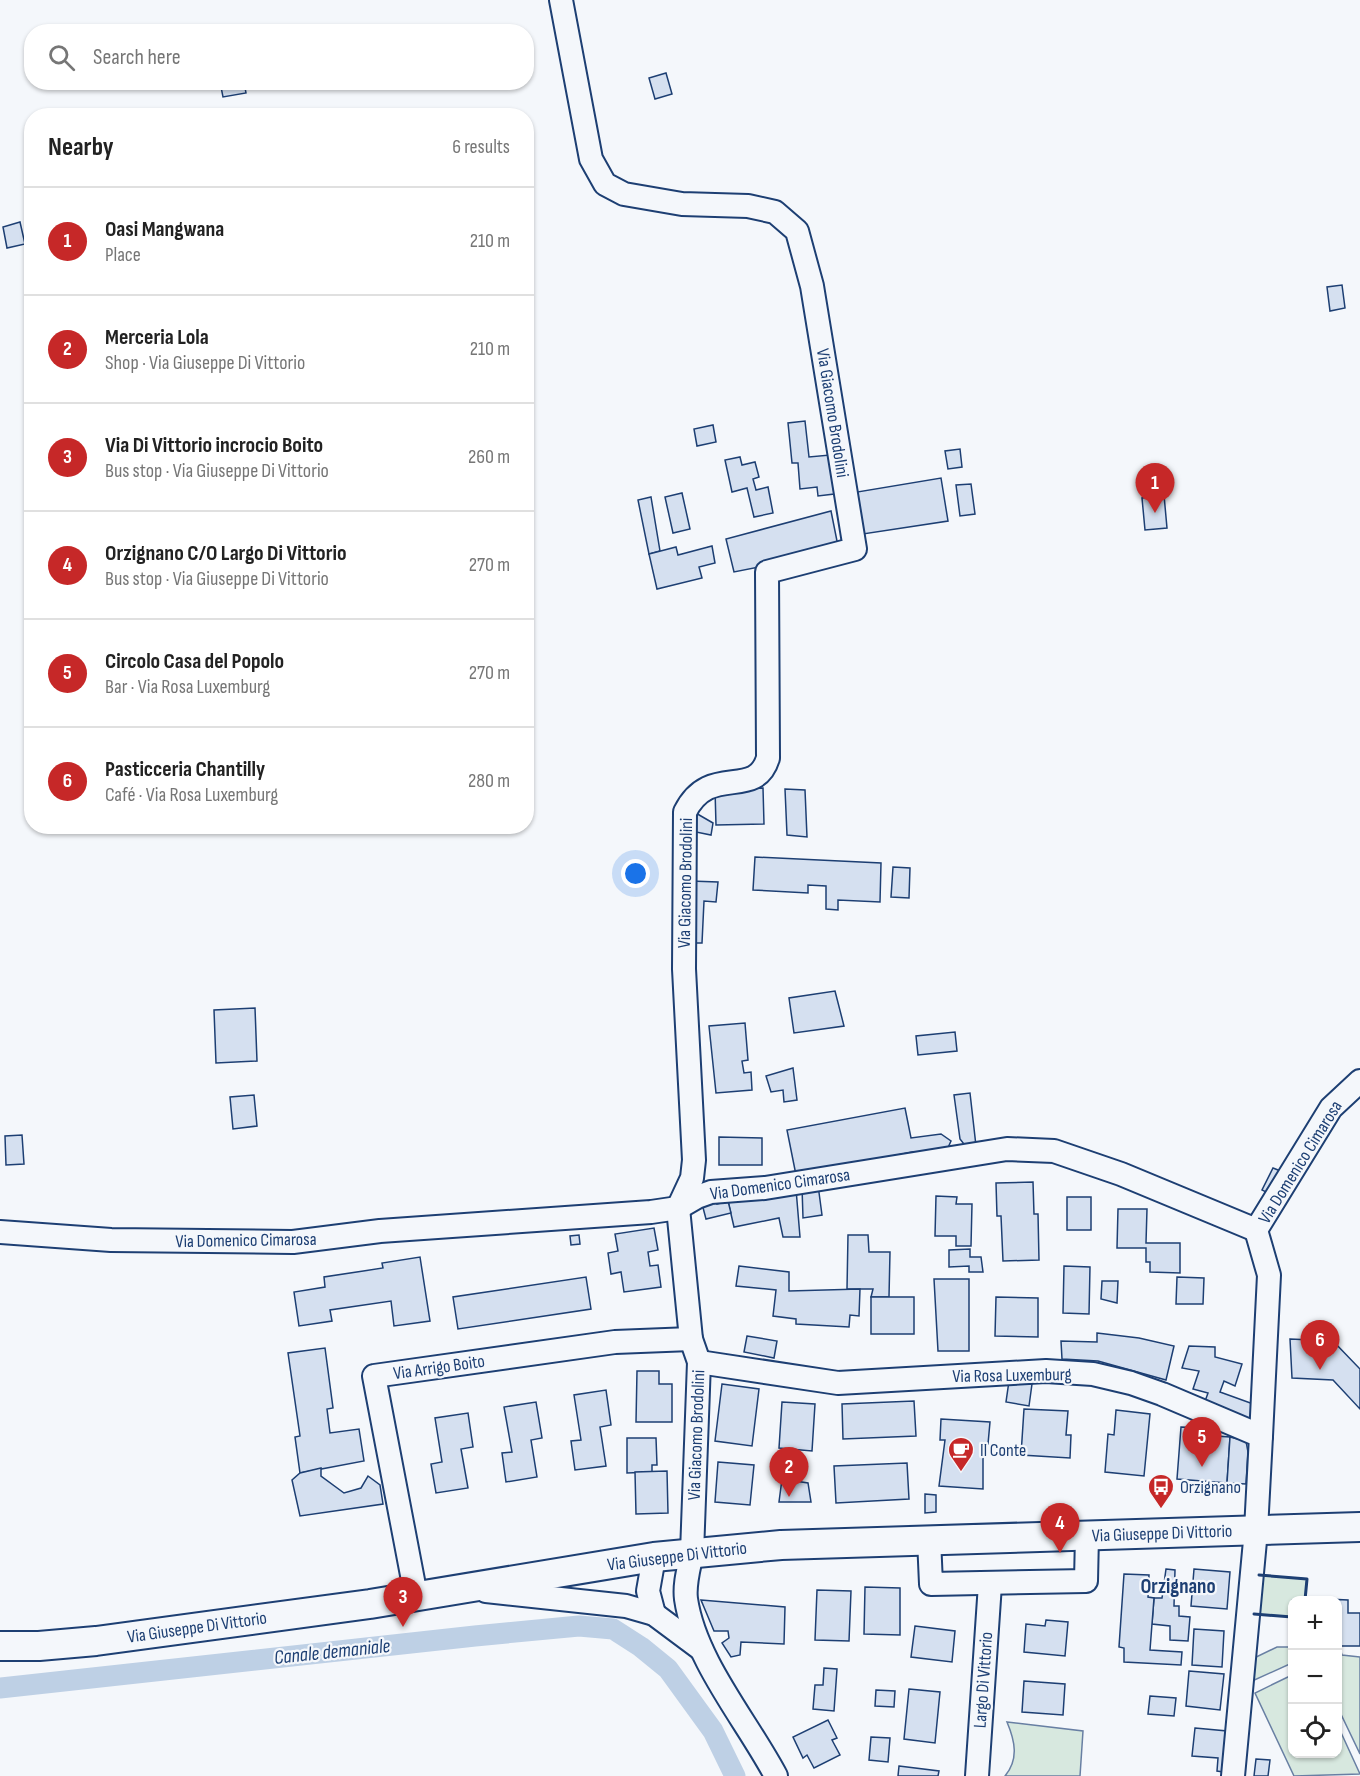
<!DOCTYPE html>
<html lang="en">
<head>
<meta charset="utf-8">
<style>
  body { margin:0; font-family:"Sofia Sans Condensed",sans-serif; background:#f2f2f2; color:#222 }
  .controls { position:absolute; right:18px; bottom:18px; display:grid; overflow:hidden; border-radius:12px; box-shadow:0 2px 4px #0004 }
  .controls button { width:54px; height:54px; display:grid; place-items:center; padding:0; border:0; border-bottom:2px solid #e0e0e0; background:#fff; color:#222; font:30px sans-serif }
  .you { position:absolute; left:636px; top:874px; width:21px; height:21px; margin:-15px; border:4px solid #fff; border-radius:50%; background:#1a73e8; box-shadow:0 0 0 9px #1a73e833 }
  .badge { display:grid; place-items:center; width:39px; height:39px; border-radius:50%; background:#c62828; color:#fff; font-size:20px; font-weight:700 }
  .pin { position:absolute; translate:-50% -50px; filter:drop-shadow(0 2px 3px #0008) }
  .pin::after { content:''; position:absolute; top:32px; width:21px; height:18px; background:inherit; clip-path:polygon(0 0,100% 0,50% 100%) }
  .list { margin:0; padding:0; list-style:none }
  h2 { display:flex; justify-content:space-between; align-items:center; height:78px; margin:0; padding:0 24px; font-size:26px }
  h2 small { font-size:20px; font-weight:400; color:#767676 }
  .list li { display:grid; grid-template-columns:39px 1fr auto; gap:18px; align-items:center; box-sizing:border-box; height:108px; padding:0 24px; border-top:2px solid #e0e0e0 }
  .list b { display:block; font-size:22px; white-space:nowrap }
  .list p { margin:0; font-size:20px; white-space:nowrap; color:#767676 }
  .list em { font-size:20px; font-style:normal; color:#767676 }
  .icon { flex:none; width:33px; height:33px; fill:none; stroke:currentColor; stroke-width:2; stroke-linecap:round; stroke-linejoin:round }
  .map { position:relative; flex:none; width:1360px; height:1776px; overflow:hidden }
  .search { position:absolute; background:#fff; box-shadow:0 2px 4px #0004; left:24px; top:24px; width:510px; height:66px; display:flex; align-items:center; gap:15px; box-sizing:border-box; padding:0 21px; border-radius:24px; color:#767676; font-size:22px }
  .panel { position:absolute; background:#fff; box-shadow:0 2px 4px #0004; left:24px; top:108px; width:510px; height:726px; border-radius:24px }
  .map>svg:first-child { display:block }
  .green { fill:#d7e8df; stroke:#687fa3; stroke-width:1.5 }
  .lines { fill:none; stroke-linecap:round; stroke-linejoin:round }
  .canal { stroke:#bed0e5; stroke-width:21 }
  .building { fill:#d5e0f0; stroke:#1d3f73; stroke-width:1.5 }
  .minor-casing { stroke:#1d3f73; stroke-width:26 }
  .major-casing { stroke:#1d3f73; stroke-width:32 }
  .minor { stroke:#f4f7fb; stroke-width:22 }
  .major { stroke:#f4f7fb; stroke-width:28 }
  .wall { stroke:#1d3f73; stroke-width:3 }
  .labels { text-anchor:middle; stroke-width:4.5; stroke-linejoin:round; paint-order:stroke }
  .street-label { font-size:18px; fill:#1d3f73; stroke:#f4f7fb }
  .poi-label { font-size:18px; fill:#1d3f73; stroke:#f4f7fb; text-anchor:start }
  .water-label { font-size:20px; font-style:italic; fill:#1d3f73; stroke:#f4f7fb }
  .quarter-label { font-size:21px; font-weight:bold; fill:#1d3f73; stroke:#f4f7fb }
</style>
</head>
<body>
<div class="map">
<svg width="1360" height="1776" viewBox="0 0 1360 1776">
  <rect width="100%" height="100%" fill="#f4f7fb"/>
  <g class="green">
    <polygon points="1257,1575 1307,1579 1305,1600 1292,1600 1292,1617 1253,1614"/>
    <polygon points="1277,1647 1292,1647 1292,1663 1250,1682 1252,1659"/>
    <polygon points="1338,1648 1340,1648 1342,1655 1360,1657 1360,1754 1338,1708"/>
    <polygon points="1292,1675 1292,1754 1338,1754 1338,1726 1360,1774 1294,1776 1255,1693"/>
    <path d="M1007,1722L1083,1731L1080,1776H1005C1019,1759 1015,1741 1007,1722Z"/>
  </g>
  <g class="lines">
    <polyline class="canal" points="0,1688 475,1636 579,1626 613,1629 641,1647 668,1669 713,1731 735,1776"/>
  </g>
  <g class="building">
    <polygon points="666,73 672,94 655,99 649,78"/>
    <polygon points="220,82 244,82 246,93 223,97"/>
    <polygon points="20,222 25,244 7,248 3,227"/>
    <polygon points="1342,285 1345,308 1330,311 1327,287"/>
    <polygon points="805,421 809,457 830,455 834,494 818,496 817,487 800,489 798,463 792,463 788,423"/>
    <polygon points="713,425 716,442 697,446 694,429"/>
    <polygon points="960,449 962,467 948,469 945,451"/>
    <polygon points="740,457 742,465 755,462 759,477 753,479 756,490 768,487 773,513 754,517 747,488 732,492 725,460"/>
    <polygon points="941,478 948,521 863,534 857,492"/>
    <polygon points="971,484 975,514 960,516 956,485"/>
    <polygon points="682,493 690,529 673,533 665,497"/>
    <polygon points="1164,495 1167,528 1145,530 1142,498"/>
    <polygon points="651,497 660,551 649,554 638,500"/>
    <polygon points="831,511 838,546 805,558 734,572 726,539"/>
    <polygon points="712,546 715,563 699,567 702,578 657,589 649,554 676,547 678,555"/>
    <polygon points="763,788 764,824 716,825 715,789"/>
    <polygon points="785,789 805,790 807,837 787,835"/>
    <polygon points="694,812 713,823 711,835 691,831"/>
    <polygon points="755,857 881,863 880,902 838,900 838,910 826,909 826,886 808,885 808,893 753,890"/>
    <polygon points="893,867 910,868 909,898 891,897"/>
    <polygon points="690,881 718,882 716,902 704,901 702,943 688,943"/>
    <polygon points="835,991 844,1026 794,1033 789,998"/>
    <polygon points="255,1008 257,1061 216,1063 214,1010"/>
    <polygon points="745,1023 748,1060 742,1061 744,1073 751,1072 752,1090 716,1093 709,1026"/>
    <polygon points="955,1032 957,1051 918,1055 916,1036"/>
    <polygon points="793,1068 797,1100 784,1102 783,1090 771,1092 766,1076"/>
    <polygon points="970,1093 976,1146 967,1148 960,1139 954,1095"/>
    <polygon points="254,1095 257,1126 233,1129 230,1097"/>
    <polygon points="905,1108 911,1138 941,1134 951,1141 946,1152 914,1159 913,1152 796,1175 787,1130"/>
    <polygon points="22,1135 24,1164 6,1165 5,1136"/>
    <polygon points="719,1137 762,1138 762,1165 719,1165"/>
    <polygon points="1273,1168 1283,1172 1272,1195 1262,1190"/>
    <polygon points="1033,1182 1034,1214 1038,1214 1039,1260 1003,1261 1001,1216 997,1216 996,1183"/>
    <polygon points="818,1185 822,1215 803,1218 802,1187"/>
    <polygon points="796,1189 800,1237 783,1237 779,1218 734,1227 728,1201"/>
    <polygon points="936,1196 957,1197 956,1204 972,1204 971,1246 956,1246 956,1236 935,1236"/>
    <polygon points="716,1197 717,1204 728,1201 731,1213 706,1219 701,1200"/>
    <rect x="1067" y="1197" width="24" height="33"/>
    <polygon points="1118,1209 1147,1209 1146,1243 1180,1243 1180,1273 1150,1272 1150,1262 1146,1262 1146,1248 1117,1248"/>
    <polygon points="654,1228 658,1250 648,1252 650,1266 658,1265 661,1287 624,1292 621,1272 611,1274 608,1253 618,1251 615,1234"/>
    <polygon points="579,1235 580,1244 571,1245 570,1236"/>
    <polygon points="848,1235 868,1235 869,1252 890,1252 889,1297 871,1297 873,1289 847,1289"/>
    <polygon points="970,1249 970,1257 981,1257 983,1272 969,1272 969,1266 949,1267 949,1250"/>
    <polygon points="420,1257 430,1321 394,1326 391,1301 330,1310 332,1321 299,1326 294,1292 325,1287 324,1277 383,1268 382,1263"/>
    <polygon points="739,1266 789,1272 789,1291 860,1289 859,1316 850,1315 849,1327 796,1324 796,1319 773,1316 776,1290 736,1286"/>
    <polygon points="1064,1266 1090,1267 1089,1314 1063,1313"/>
    <polygon points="586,1277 591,1309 458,1329 453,1297"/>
    <polygon points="1177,1277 1204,1278 1203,1304 1176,1304"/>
    <polygon points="934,1279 969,1279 969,1351 938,1351"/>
    <polygon points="1102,1281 1118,1281 1117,1303 1101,1299"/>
    <rect x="871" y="1297" width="43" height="37"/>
    <polygon points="996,1297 1038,1298 1038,1337 995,1336"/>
    <polygon points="1097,1333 1139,1338 1174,1346 1166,1380 1098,1361 1062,1359 1061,1341 1097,1342"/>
    <polygon points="747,1336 777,1341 774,1358 744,1352"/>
    <polygon points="1290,1339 1333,1341 1360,1369 1360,1409 1333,1380 1292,1378"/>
    <polygon points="1189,1346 1215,1347 1215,1357 1242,1364 1235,1386 1224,1381 1220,1392 1256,1405 1252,1421 1204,1404 1208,1393 1193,1389 1199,1371 1182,1368"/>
    <polygon points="325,1348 333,1408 327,1409 330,1433 359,1429 364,1461 300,1473 295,1437 300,1436 288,1353"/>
    <polygon points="637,1371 659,1371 659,1384 672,1384 672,1422 636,1422"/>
    <polygon points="1009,1381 1032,1384 1029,1406 1006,1402"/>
    <polygon points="722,1384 759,1389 752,1446 715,1441"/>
    <polygon points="606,1390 611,1425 600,1427 606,1466 575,1470 571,1441 581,1440 574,1395"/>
    <polygon points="914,1401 916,1436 843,1439 842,1404"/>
    <polygon points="536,1402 542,1438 531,1440 537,1477 506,1482 502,1453 512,1452 504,1407"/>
    <polygon points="782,1402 815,1404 812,1451 779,1448"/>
    <polygon points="1024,1409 1068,1411 1066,1435 1071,1435 1070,1458 1021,1455"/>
    <polygon points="1116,1410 1150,1414 1144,1476 1105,1472 1108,1434 1114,1435"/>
    <polygon points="468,1413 473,1447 461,1449 468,1488 436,1493 431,1464 442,1462 435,1418"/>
    <polygon points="941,1419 990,1422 988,1444 983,1444 983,1489 939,1486 945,1440 940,1440"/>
    <polygon points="1181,1427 1202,1428 1202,1435 1230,1437 1227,1483 1177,1479"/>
    <polygon points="1230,1437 1246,1441 1248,1452 1246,1484 1227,1483"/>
    <polygon points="627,1438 656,1438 657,1465 652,1465 652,1472 627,1473"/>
    <polygon points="718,1462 754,1465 750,1505 715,1502"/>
    <polygon points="907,1463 909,1499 836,1503 834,1466"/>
    <polygon points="321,1468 321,1476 344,1493 361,1488 368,1476 380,1485 383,1504 300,1516 292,1480 300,1473"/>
    <polygon points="667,1471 668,1513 636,1514 635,1472"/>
    <polygon points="782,1479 808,1483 811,1502 779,1502"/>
    <polygon points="925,1494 936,1495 936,1512 925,1513"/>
    <polygon points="1166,1569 1175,1570 1174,1606 1179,1606 1179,1616 1190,1617 1188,1641 1170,1640 1170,1626 1152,1624 1154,1598 1162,1598"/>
    <polygon points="1194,1569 1230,1572 1227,1609 1191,1606"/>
    <polygon points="1124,1574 1149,1575 1148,1597 1154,1598 1150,1650 1182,1652 1181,1665 1124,1662 1124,1648 1119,1647"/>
    <polygon points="865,1587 900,1588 900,1635 864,1634"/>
    <polygon points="817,1590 851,1591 849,1641 815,1640"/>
    <polygon points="1327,1599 1348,1600 1348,1613 1360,1613 1360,1646 1338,1646 1338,1600"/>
    <polygon points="701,1600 785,1607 784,1644 741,1642 740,1655 731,1657 722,1643 729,1638 728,1631 714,1631"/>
    <polygon points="1046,1620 1068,1622 1065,1656 1024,1652 1026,1624 1045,1626"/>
    <polygon points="915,1626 955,1631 952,1662 911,1657"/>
    <polygon points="1194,1629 1224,1631 1222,1667 1192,1665"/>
    <polygon points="824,1668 837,1669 834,1711 813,1709 815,1685 823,1685"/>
    <polygon points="1189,1671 1224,1674 1220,1710 1186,1706"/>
    <polygon points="1024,1681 1065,1684 1063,1715 1022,1712"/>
    <polygon points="909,1689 940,1692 935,1743 904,1739"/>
    <polygon points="876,1690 895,1691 894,1707 875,1706"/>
    <polygon points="1150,1696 1176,1698 1174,1716 1148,1714"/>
    <polygon points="828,1720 837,1738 832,1740 840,1755 814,1768 807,1755 803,1758 793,1737"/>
    <polygon points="1195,1728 1227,1731 1223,1772 1217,1771 1218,1758 1192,1756"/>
    <polygon points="871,1737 890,1738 888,1762 869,1760"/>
    <polygon points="1256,1759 1270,1760 1268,1776 1254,1776"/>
    <polygon points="899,1766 939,1771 938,1776 898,1776"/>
  </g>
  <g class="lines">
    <defs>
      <g id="minor">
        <path d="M561,0L591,159L605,184L624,194L682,204L748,206L775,212L797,231L812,286L855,549L767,572L768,758C755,801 710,762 685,812L684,969L694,1160L692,1178L678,1208L691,1339L699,1362L692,1553C689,1568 684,1584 686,1599C695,1661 747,1721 776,1776"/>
        <polyline points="1256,1230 1269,1275 1261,1436"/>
        <polyline points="0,1232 111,1240 293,1242 380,1231 651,1212 678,1208 697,1197 711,1192 765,1188 1007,1149 1054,1151 1121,1174 1256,1230 1331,1108 1360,1081"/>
        <polyline points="699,1362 838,1383 1046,1371 1093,1374 1131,1383 1162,1394 1261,1436 1256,1530 1233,1776"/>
        <polyline points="929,1539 931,1584 1086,1581 1087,1535"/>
        <polyline points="654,1557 648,1591 654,1614"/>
        <polyline points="486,1591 626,1606 654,1614 701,1649"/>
        <polyline points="416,1596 374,1376 615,1342 691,1339"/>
        <polyline points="977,1776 990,1584"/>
      </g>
      <polyline id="major" points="0,1646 39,1646 96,1641 370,1604 654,1557 781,1545 1360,1527"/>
    </defs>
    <use href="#minor" class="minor-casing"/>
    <use href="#major" class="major-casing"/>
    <use href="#minor" class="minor"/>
    <use href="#major" class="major"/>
    <g class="wall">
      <polyline points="1259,1575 1307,1579 1305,1600"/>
      <polyline points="1254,1614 1292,1617"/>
    </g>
  </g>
  <defs>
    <symbol id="cafe-pin" viewBox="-11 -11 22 30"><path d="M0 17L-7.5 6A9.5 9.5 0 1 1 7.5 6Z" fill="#c62828" stroke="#f4f7fb"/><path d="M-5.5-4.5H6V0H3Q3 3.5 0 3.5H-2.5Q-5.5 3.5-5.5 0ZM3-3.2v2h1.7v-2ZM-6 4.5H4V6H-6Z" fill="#fff"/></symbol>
    <symbol id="bus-pin" viewBox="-11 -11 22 30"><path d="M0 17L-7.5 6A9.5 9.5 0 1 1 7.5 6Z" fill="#c62828" stroke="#f4f7fb"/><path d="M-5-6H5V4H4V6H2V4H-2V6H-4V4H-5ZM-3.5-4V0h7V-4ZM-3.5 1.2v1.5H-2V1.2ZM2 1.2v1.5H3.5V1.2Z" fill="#fff"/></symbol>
  </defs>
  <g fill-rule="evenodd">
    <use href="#cafe-pin" x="946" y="1435" width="30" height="40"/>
    <use href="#bus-pin" x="1146" y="1472" width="30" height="40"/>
  </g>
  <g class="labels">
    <g class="street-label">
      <text transform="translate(833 413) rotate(81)" y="6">Via Giacomo Brodolini</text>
      <text transform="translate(685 883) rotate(-89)" y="6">Via Giacomo Brodolini</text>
      <text transform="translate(1300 1162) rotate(-58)" y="6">Via Domenico Cimarosa</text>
      <text transform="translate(780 1184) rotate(-8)" y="6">Via Domenico Cimarosa</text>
      <text transform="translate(246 1240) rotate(-1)" y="6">Via Domenico Cimarosa</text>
      <text transform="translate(439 1367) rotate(-8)" y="6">Via Arrigo Boito</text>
      <text transform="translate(1012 1375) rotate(-1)" y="6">Via Rosa Luxemburg</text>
      <text transform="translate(696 1435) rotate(-88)" y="6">Via Giacomo Brodolini</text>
      <text transform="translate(1162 1533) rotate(-2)" y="6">Via Giuseppe Di Vittorio</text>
      <text transform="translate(677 1556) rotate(-7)" y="6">Via Giuseppe Di Vittorio</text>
      <text transform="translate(197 1627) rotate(-8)" y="6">Via Giuseppe Di Vittorio</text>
      <text transform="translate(983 1680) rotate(-86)" y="6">Largo Di Vittorio</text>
    </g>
    <g class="poi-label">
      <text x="980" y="1456">Il Conte</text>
      <text x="1180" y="1493">Orzignano</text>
    </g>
    <g class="water-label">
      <text transform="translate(332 1651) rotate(-6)" y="7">Canale demaniale</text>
    </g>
    <g class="quarter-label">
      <text x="1178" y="1593">Orzignano</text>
    </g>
  </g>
</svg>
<div class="controls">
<button>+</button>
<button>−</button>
<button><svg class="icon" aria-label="locate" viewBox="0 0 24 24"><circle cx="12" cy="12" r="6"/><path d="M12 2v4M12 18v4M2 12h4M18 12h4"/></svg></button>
</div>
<div class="you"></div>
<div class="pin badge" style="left:1155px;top:513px">1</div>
<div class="pin badge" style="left:789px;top:1497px">2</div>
<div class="pin badge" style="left:403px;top:1627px">3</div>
<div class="pin badge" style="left:1060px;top:1553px">4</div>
<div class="pin badge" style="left:1202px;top:1467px">5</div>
<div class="pin badge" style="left:1320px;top:1370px">6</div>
<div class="search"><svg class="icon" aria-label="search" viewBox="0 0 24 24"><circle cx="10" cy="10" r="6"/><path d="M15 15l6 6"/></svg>Search here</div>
<section class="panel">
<h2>Nearby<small>6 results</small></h2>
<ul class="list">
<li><span class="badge">1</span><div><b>Oasi Mangwana</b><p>Place</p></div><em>210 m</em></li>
<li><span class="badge">2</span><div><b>Merceria Lola</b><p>Shop · Via Giuseppe Di Vittorio</p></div><em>210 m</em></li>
<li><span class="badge">3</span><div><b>Via Di Vittorio incrocio Boito</b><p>Bus stop · Via Giuseppe Di Vittorio</p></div><em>260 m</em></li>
<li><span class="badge">4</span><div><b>Orzignano C/O Largo Di Vittorio</b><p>Bus stop · Via Giuseppe Di Vittorio</p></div><em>270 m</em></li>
<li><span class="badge">5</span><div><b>Circolo Casa del Popolo</b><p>Bar · Via Rosa Luxemburg</p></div><em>270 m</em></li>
<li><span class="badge">6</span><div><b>Pasticceria Chantilly</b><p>Café · Via Rosa Luxemburg</p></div><em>280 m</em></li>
</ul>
</section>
</div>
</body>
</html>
